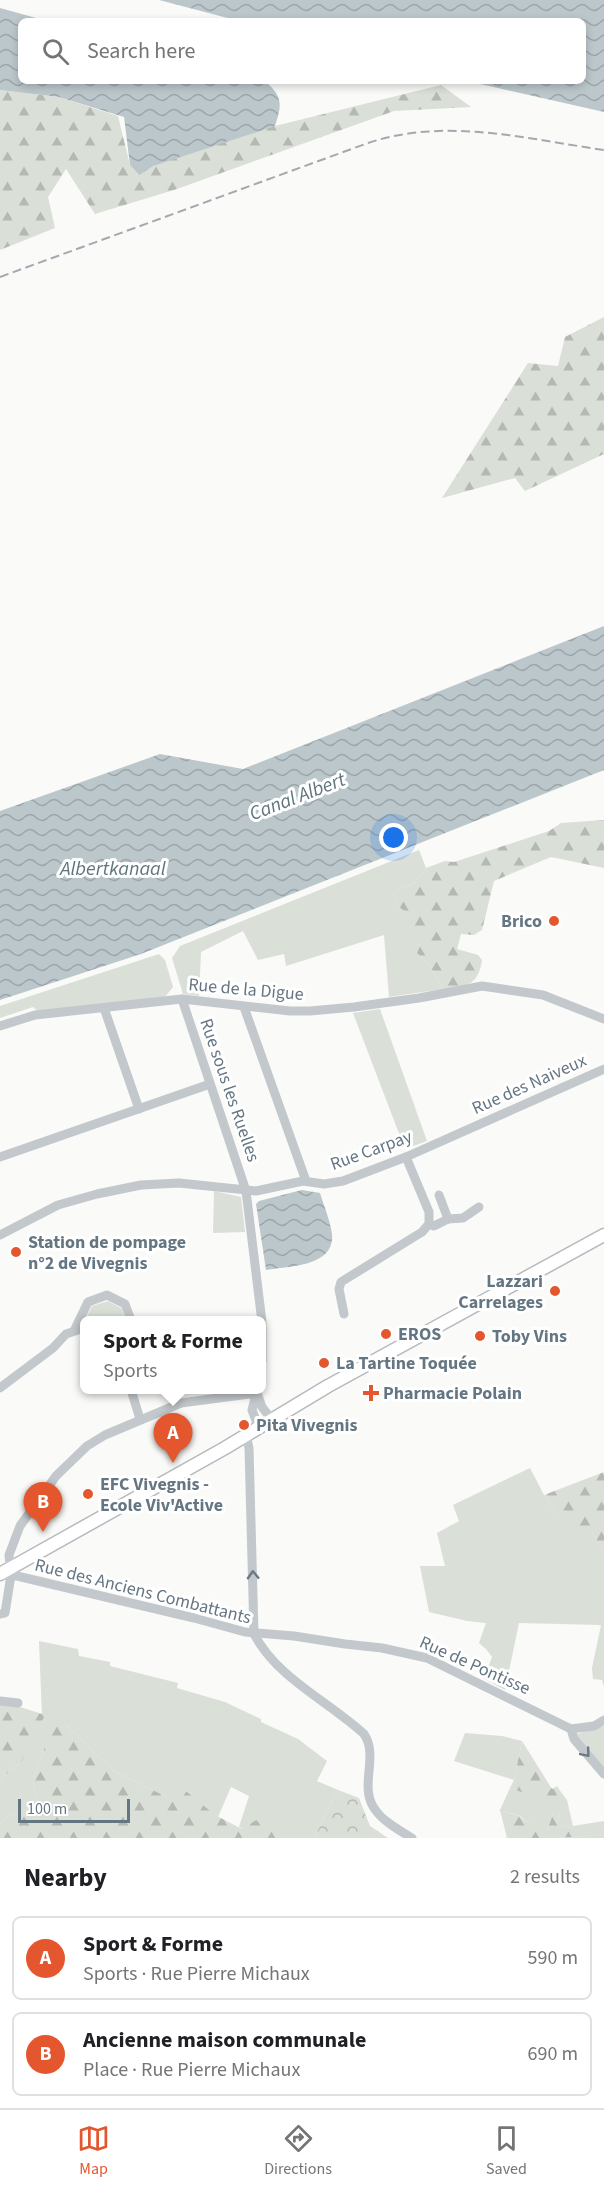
<!DOCTYPE html>
<html lang="en">
<head>
<meta charset="utf-8">
<style>
  body { margin:0; font-family:"Source Sans 3",sans-serif; background:#f2f2f2; color:#202124 }
  .scale { position:absolute; left:18px; bottom:15px; width:112px; box-sizing:border-box; padding-left:6px; border:3px solid #657683; border-top:0; font-size:16px; line-height:21px; white-space:nowrap; color:#657683; -webkit-text-stroke:4px #fff; paint-order:stroke }
  .you { position:absolute; left:394px; top:838px; width:21px; height:21px; margin:-15px; border:4px solid #fff; border-radius:50%; background:#1a73e8; box-shadow:0 0 0 9px #1a73e833 }
  .badge { display:grid; place-items:center; width:39px; height:39px; border-radius:50%; background:#e4572e; color:#fff; font-size:20px; font-weight:700 }
  .pin { position:absolute; translate:-50% -50px; filter:drop-shadow(0 2px 3px #0008) }
  .pin::after { content:''; position:absolute; top:32px; width:21px; height:18px; background:inherit; clip-path:polygon(0 0,100% 0,50% 100%) }
  .popup { position:absolute; left:80px; top:1316px; width:186px; height:78px; box-sizing:border-box; display:grid; place-content:center; border-radius:9px; background:#fff; filter:drop-shadow(0 2px 4px #0005); font-size:20px; white-space:nowrap; color:#757577 }
  .popup b { font-size:22px; color:#202124 }
  .popup::after { content:''; position:absolute; left:50%; top:100%; margin-left:-12px; border:12px solid transparent; border-top-color:#fff }
  .list { margin:0; padding:0; list-style:none }
  h2 { display:flex; justify-content:space-between; align-items:center; height:78px; margin:0; padding:0 24px; font-size:26px }
  h2 small { font-size:20px; font-weight:400; color:#757577 }
  .list li { display:grid; grid-template-columns:39px 1fr auto; gap:18px; align-items:center; box-sizing:border-box; height:84px; margin:0 12px 12px; padding:0 12px; border:2px solid #e0e0e0; border-radius:9px }
  .list b { display:block; font-size:22px; white-space:nowrap }
  .list p { margin:0; font-size:20px; white-space:nowrap; color:#757577 }
  .list em { font-size:20px; font-style:normal; color:#757577 }
  .icon { flex:none; width:33px; height:33px; fill:none; stroke:currentColor; stroke-width:2; stroke-linecap:round; stroke-linejoin:round }
  .map { position:relative; flex:none; width:604px; height:1838px; overflow:hidden }
  .search { position:absolute; background:#fff; box-shadow:0 3px 9px #0003; left:18px; right:18px; top:18px; height:66px; display:flex; align-items:center; gap:15px; box-sizing:border-box; padding:0 21px; border-radius:9px; color:#757577; font-size:22px }
  .sheet { height:270px; background:#fff }
  nav { display:flex; justify-content:space-around; align-items:center; box-sizing:border-box; height:84px; border-top:2px solid #e0e0e0; background:#fff; font-size:16px; color:#757577 }
  nav a { display:grid; justify-items:center; gap:3px }
  nav .on { color:#e4572e }
  .map>svg:first-child { display:block }
  .green { fill:#dadfd7 }
  .forest { fill:url(#forest-firs) }
  .park { fill:url(#park-crowns) }
  .water { fill:url(#water-waves) }
  .lines { fill:none; stroke-linecap:round; stroke-linejoin:round }
  .major-casing { stroke:#b5babe; stroke-width:15 }
  .minor { stroke:#c3c8cc; stroke-width:9 }
  .major { stroke:#fff; stroke-width:12 }
  .rail { stroke:#a2aab0; stroke-width:2; stroke-dasharray:9 4.5; stroke-linecap:butt }
  .oneway { stroke:#6a7a87 }
  .poi-dot { fill:#e4572e; stroke:#fff; stroke-width:2 }
  .labels { text-anchor:middle; stroke-width:6; stroke-linejoin:round; paint-order:stroke }
  .poi-label { font-size:18px; font-weight:bold; fill:#657683; stroke:#fff; text-anchor:start }
  .street-label { font-size:18px; fill:#657683; stroke:#fff }
  .water-label { font-size:20px; font-style:italic; fill:#60757c; stroke:#fff }
</style>
</head>
<body>
<div class="map">
<svg width="604" height="1838" viewBox="0 0 604 1838">
  <defs>
    <pattern id="forest-firs" width="22" height="20" patternUnits="userSpaceOnUse" patternTransform="scale(1.5)"><rect width="22" height="20" fill="#dadfd7"/><path d="M5 1l3.5 6h-7zM16 11l3.5 6h-7z" fill="#b4b9b4"/></pattern>
    <pattern id="park-crowns" width="20" height="18" patternUnits="userSpaceOnUse" patternTransform="scale(1.5)"><rect width="20" height="18" fill="#dadfd7"/><path d="M2 6a3 3 0 1 1 6 0M12 15a3 3 0 1 1 6 0" fill="none" stroke="#b4b9b4"/></pattern>
    <pattern id="water-waves" width="16" height="10" patternUnits="userSpaceOnUse" patternTransform="scale(1.5)"><rect width="16" height="10" fill="#bbc7cb"/><path d="M0 5q4-4 8 0t8 0" fill="none" stroke="#9ca6aa"/></pattern>
  </defs>
  <rect width="100%" height="100%" fill="#fafaf8"/>
  <g class="green">
    <polygon points="419,850 426,868 414,883 393,892 397,905 412,918 420,944 417,953 428,963 443,989 389,997 384,935 286,966 284,954 258,960 243,931 201,952 199,996 183,994 172,958 180,946"/>
    <polygon points="159,954 165,960 173,987 165,997 38,1011 33,1007 0,1018 0,1006"/>
    <polygon points="380,1009 427,1141 405,1149 353,1013"/>
    <polygon points="214,1191 241,1197 245,1232 213,1233"/>
    <polygon points="108,1301 121,1308 126,1320 85,1320 92,1306"/>
    <polygon points="530,1468 544,1495 558,1516 591,1530 604,1554 604,1687 602,1680 593,1679 592,1668 601,1625 519,1623 505,1690 484,1679 492,1657 486,1649 479,1643 486,1623 467,1621 429,1612 420,1566 445,1566 437,1533 459,1521 453,1505"/>
    <polygon points="39,1641 78,1649 79,1656 110,1662 110,1666 178,1683 177,1688 225,1702 261,1719 261,1722 298,1739 327,1761 317,1781 338,1790 314,1838 283,1838 256,1820 243,1829 239,1827 249,1796 231,1787 218,1817 167,1797 114,1771 67,1726 44,1736 44,1751 33,1780 37,1806 11,1815 0,1823 0,1779 22,1761 42,1716"/>
    <polygon points="604,1726 604,1769 578,1740 577,1734"/>
    <polygon points="465,1733 502,1736 522,1741 514,1780 454,1761"/>
    <polygon points="510,1788 553,1802 561,1792 567,1800 573,1826 604,1821 604,1838 559,1838 596,1835 559,1825 558,1810 554,1811 548,1828 543,1834 520,1816 500,1810"/>
  </g>
  <g class="forest">
    <polygon points="441,85 471,107 394,111 177,189 95,214 66,169 48,197 55,228 0,250 0,90 59,97 118,116 130,165 139,175 150,164 275,126"/>
    <polygon points="604,317 604,454 525,491 515,478 442,498 528,363 558,366 565,337"/>
    <path d="M604,820V868L551,857L494,881L482,930L474,935L461,934L457,949L478,955L482,960C478,987 466,985 443,989L428,963L417,953L420,944L407,936L412,918L397,905L393,892L414,883L426,868L445,861L454,862L549,831L561,823Z"/>
    <polygon points="604,1472 604,1554 591,1530 578,1534 558,1516 544,1495"/>
    <polygon points="0,1704 17,1706 45,1715 22,1761 0,1779"/>
    <polygon points="55,1721 64,1727 67,1726 114,1771 167,1797 187,1792 215,1815 242,1829 256,1820 285,1838 0,1838 0,1823 11,1815 37,1806 33,1780 44,1751 44,1736"/>
    <polygon points="522,1741 552,1789 557,1786 561,1792 553,1803 510,1788 514,1780"/>
    <polygon points="558,1809 559,1825 597,1835 559,1838 507,1838 500,1810 519,1816 543,1833 548,1828 554,1811"/>
  </g>
  <polygon class="park" points="338,1790 359,1798 370,1826 388,1838 314,1838"/>
  <g class="water">
    <polygon points="159,0 604,0 604,112 467,81 583,81 583,21 239,21"/>
    <path d="M0,8L47,21H21V81H265C283,97 282,104 275,126L153,166L139,175L130,165L124,117L59,97L0,90Z"/>
    <polygon points="604,626 604,770 141,954 0,1000 0,811 160,754 243,769"/>
    <path d="M302,1190L320,1193C324,1206 330,1220 332,1234C335,1267 289,1266 266,1270L256,1204L259,1201Z"/>
  </g>
  <g class="lines">
    <defs>
      <polyline id="major" points="0,1574 225,1448 328,1386 604,1235"/>
    </defs>
    <use href="#major" class="major-casing"/>
    <g class="minor">
      <polyline points="182,999 246,1191 262,1322 262,1361"/>
      <polyline points="244,1007 306,1181"/>
      <polyline points="104,1008 139,1109"/>
      <polyline points="0,1026 35,1015 182,999 290,1011 310,1011 354,1007 419,998 482,986 543,995 604,1019"/>
      <polyline points="0,1157 210,1084"/>
      <polyline points="439,1195 448,1219"/>
      <polyline points="429,1224 434,1226 448,1219 463,1218 479,1207"/>
      <polyline points="0,1235 58,1205 97,1194 141,1185 179,1183 256,1191 303,1181 324,1184 343,1181 406,1157 604,1069"/>
      <polyline points="344,1314 339,1289 341,1282 422,1232 429,1224 429,1212 406,1157"/>
      <polyline points="75,1329 88,1302 107,1295 125,1304 131,1320"/>
      <polyline points="0,1388 53,1348 66,1334 84,1328"/>
      <polyline points="131,1390 140,1419"/>
      <polyline points="257,1390 252,1410 259,1428"/>
      <polyline points="257,1393 262,1407 272,1420"/>
      <path d="M246,1435L249,1448L254,1634C278,1679 327,1700 364,1734C379,1756 359,1786 374,1808C382,1821 399,1830 412,1838"/>
      <polyline points="0,1575 17,1576 194,1618 245,1632 294,1636 345,1644 382,1648 427,1658 571,1729 594,1726 604,1720"/>
      <polyline points="1,1614 5,1613 11,1575 9,1555 20,1526 56,1476 87,1446 105,1435 181,1403 257,1393"/>
      <polyline points="0,1701 18,1703"/>
      <polyline points="571,1729 574,1739 604,1774"/>
    </g>
    <use href="#major" class="major"/>
    <path class="rail" d="M0,277L368,143C446,117 526,139 604,150"/>
  </g>
  <defs><path id="oneway-chevron" d="M-2-3.5L2.5 0L-2 3.5" fill="none" stroke-width="1.6" stroke-linecap="round" stroke-linejoin="round" transform="scale(1.5)"/></defs>
  <g class="oneway">
    <use href="#oneway-chevron" transform="translate(253 1575) rotate(-92)"/>
    <use href="#oneway-chevron" transform="translate(586 1753) rotate(50)"/>
  </g>
  <g class="poi-dot">
    <circle cx="554" cy="921" r="6"/>
    <circle cx="16" cy="1252" r="6"/>
    <circle cx="555" cy="1291" r="6"/>
    <circle cx="386" cy="1334" r="6"/>
    <circle cx="480" cy="1336" r="6"/>
    <circle cx="324" cy="1363" r="6"/>
    <path d="M368 1384h6v6h6v6h-6v6h-6v-6h-6v-6h6z"/>
    <circle cx="244" cy="1425" r="6"/>
    <circle cx="88" cy="1494" r="6"/>
  </g>
  <g class="labels">
    <g class="poi-label">
      <text x="542" y="927" text-anchor="end">Brico</text>
      <text x="28" y="1248">Station de pompage<tspan x="28" dy="21">n°2 de Vivegnis</tspan></text>
      <text x="543" y="1287" text-anchor="end">Lazzari<tspan x="543" dy="21">Carrelages</tspan></text>
      <text x="398" y="1340">EROS</text>
      <text x="492" y="1342">Toby Vins</text>
      <text x="336" y="1369">La Tartine Toquée</text>
      <text x="383" y="1399">Pharmacie Polain</text>
      <text x="256" y="1431">Pita Vivegnis</text>
      <text x="100" y="1490">EFC Vivegnis -<tspan x="100" dy="21">Ecole Viv'Active</tspan></text>
    </g>
    <g class="street-label">
      <text transform="translate(246 989) rotate(5)" y="6">Rue de la Digue</text>
      <text transform="translate(529 1084) rotate(-24)" y="6">Rue des Naiveux</text>
      <text transform="translate(230 1090) rotate(71)" y="6">Rue sous les Ruelles</text>
      <text transform="translate(371 1150) rotate(-20)" y="6">Rue Carpay</text>
      <text transform="translate(143 1591) rotate(14)" y="6">Rue des Anciens Combattants</text>
      <text transform="translate(475 1665) rotate(24)" y="6">Rue de Pontisse</text>
    </g>
    <g class="water-label">
      <text transform="translate(297 796) rotate(-21)" y="7">Canal Albert</text>
      <text x="113" y="875">Albertkanaal</text>
    </g>
  </g>
</svg>
<div class="scale">100 m</div>
<div class="you"></div>
<div class="pin badge" style="left:173px;top:1463px">A</div>
<div class="popup"><b>Sport &amp; Forme</b>Sports</div>
<div class="pin badge" style="left:43px;top:1532px">B</div>
<div class="search"><svg class="icon" aria-label="search" viewBox="0 0 24 24"><circle cx="10" cy="10" r="6"/><path d="M15 15l6 6"/></svg>Search here</div>
</div>
<section class="sheet">
<h2>Nearby<small>2 results</small></h2>
<ul class="list">
<li><span class="badge">A</span><div><b>Sport &amp; Forme</b><p>Sports · Rue Pierre Michaux</p></div><em>590 m</em></li>
<li><span class="badge">B</span><div><b>Ancienne maison communale</b><p>Place · Rue Pierre Michaux</p></div><em>690 m</em></li>
</ul>
</section>
<nav>
<a class="on"><svg class="icon" aria-label="map" viewBox="0 0 24 24"><path d="M3 6l6-2 6 2 6-2v14l-6 2-6-2-6 2zM9 4v14M15 6v14"/></svg>Map</a>
<a><svg class="icon" aria-label="directions" viewBox="0 0 24 24"><path d="M12 3l9 9-9 9-9-9zM9 14v-3h6M13 9l2 2-2 2"/></svg>Directions</a>
<a><svg class="icon" aria-label="saved" viewBox="0 0 24 24"><path d="M7 4h10v16l-5-4-5 4z"/></svg>Saved</a>
</nav>
</body>
</html>
